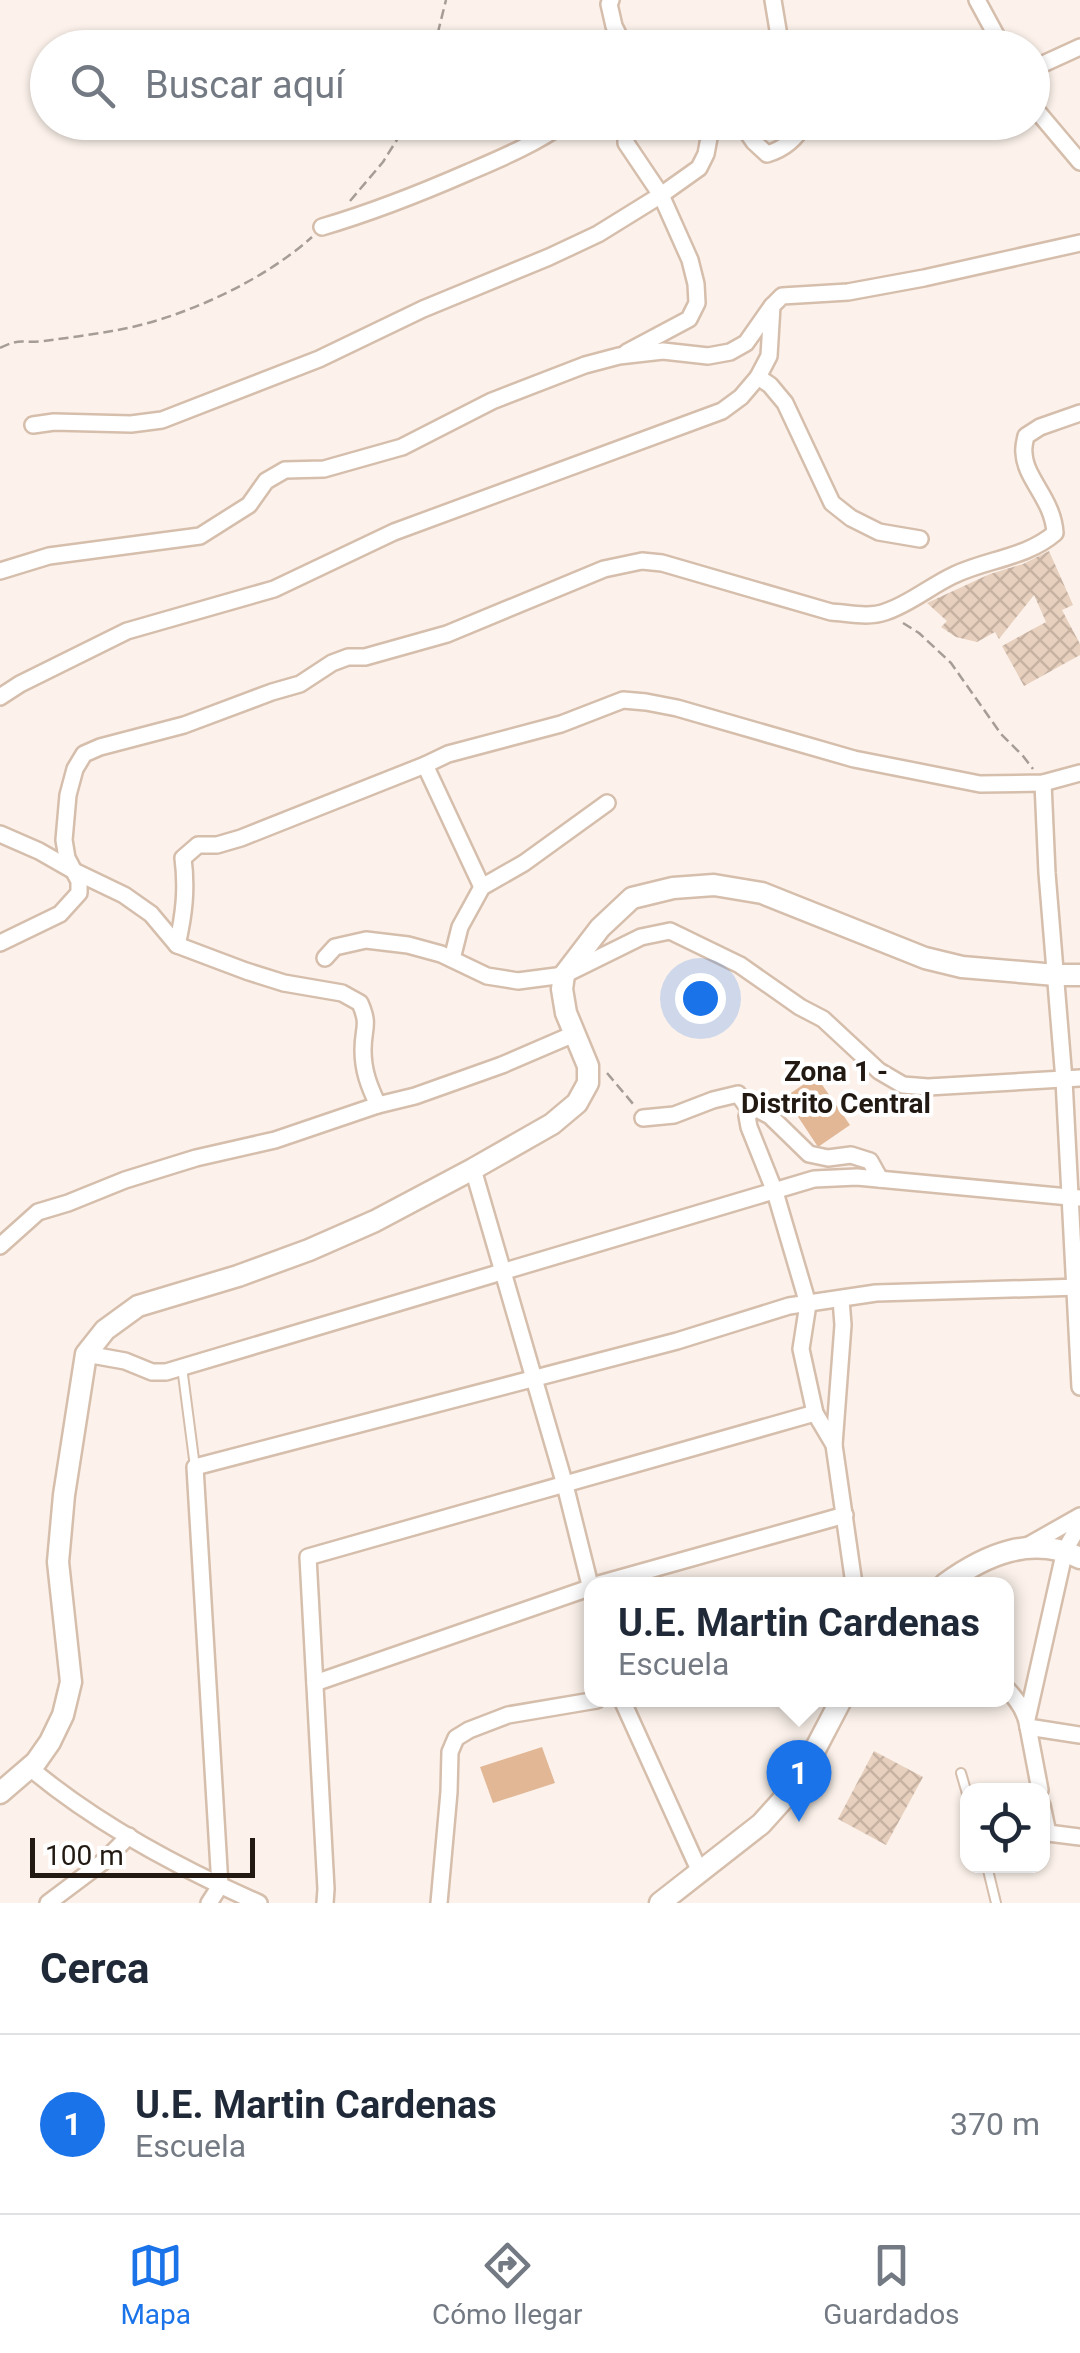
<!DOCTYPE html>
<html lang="es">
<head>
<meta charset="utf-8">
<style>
  body { margin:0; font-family:Roboto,sans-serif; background:#f2f2f3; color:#1f2937 }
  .controls { position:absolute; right:30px; bottom:30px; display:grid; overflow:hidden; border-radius:20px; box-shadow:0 2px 8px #0004 }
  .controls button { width:90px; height:90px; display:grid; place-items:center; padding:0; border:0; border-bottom:2px solid #e0e1e3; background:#fff; color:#1f2937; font:50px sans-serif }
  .scale { position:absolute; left:30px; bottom:25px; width:225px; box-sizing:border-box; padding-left:10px; border:5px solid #221913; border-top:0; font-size:28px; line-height:35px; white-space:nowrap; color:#221913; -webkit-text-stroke:8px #fff; paint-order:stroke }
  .you { position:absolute; left:700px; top:998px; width:35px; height:35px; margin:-25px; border:8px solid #fff; border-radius:50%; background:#1a73e8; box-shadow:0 0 0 15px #1a73e833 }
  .badge { display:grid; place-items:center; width:65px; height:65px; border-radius:50%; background:#1a73e8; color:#fff; font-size:32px; font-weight:700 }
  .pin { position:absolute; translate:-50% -82px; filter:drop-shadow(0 2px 5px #0008) }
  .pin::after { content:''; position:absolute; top:52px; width:35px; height:30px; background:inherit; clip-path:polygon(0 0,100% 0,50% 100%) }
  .popup { position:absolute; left:584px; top:1577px; width:430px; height:130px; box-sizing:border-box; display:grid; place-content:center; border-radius:20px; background:#fff; filter:drop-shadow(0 2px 8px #0005); font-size:32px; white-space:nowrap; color:#747a83 }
  .popup b { font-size:38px; color:#1f2937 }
  .popup::after { content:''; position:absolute; left:50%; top:100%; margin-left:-20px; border:20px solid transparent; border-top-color:#fff }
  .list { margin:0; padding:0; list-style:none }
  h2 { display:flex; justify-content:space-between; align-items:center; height:130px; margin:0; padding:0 40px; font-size:42px }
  h2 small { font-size:32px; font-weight:400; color:#747a83 }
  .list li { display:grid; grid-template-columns:65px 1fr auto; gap:30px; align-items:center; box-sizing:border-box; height:180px; padding:0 40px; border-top:2px solid #e0e1e3 }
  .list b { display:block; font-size:38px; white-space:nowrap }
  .list p { margin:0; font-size:32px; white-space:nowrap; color:#747a83 }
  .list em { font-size:32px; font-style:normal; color:#747a83 }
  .icon { flex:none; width:55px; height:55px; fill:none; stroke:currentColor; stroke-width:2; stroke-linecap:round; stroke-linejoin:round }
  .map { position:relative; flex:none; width:1080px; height:1903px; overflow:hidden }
  .search { position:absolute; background:#fff; box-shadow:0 2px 8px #0004; left:30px; right:30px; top:30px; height:110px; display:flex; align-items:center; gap:25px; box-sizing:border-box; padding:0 35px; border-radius:55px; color:#747a83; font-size:38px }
  .sheet { height:310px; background:#fff }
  nav { display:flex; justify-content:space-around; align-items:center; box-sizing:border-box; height:140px; border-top:2px solid #e0e1e3; background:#fff; font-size:28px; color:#747a83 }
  nav a { display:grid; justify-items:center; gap:5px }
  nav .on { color:#1a73e8 }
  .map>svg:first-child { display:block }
  .green { fill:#e1b796 }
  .building { fill:url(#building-cross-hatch) }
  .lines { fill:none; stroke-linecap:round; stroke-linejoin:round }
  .service-casing { stroke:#d6beac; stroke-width:12 }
  .minor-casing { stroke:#d6beac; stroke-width:20 }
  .tertiary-casing { stroke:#d6beac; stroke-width:25 }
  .path { stroke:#a69d96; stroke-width:2.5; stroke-dasharray:10 5; stroke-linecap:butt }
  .service { stroke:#fff; stroke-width:8 }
  .minor { stroke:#fff; stroke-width:15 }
  .tertiary { stroke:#fff; stroke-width:20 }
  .labels { text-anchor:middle; stroke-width:8; stroke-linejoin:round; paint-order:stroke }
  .neighbourhood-label { font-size:28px; font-weight:bold; fill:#221913; stroke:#fff }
</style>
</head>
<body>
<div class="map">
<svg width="1080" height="1903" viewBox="0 0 1080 1903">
  <defs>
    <pattern id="building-cross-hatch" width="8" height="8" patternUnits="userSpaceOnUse" patternTransform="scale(2.5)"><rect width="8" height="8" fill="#e8d0be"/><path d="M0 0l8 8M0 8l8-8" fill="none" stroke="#c7b2a2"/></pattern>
  </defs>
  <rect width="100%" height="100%" fill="#fcf2eb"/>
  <g class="green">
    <polygon points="816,1076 850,1125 818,1147 785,1097"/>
    <polygon points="542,1747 555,1783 493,1803 480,1767"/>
  </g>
  <g class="building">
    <polygon points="1049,551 1073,605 1062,610 1080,644 1080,655 1024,686 1002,646 1046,622 1034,595 999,639 995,632 977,642 956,637 941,627 947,621 927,603 990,574 1023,564"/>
    <polygon points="874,1751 923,1777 886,1845 838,1819"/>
  </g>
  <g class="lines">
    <defs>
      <g id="service">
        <polyline points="182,1367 195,1467"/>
        <polyline points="961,1773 968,1797"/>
        <polyline points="987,1866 996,1903"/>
      </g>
      <g id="minor">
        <polyline points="611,0 609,4 614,26 625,48"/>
        <polyline points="773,0 781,48"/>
        <polyline points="977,0 1003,48"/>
        <polyline points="1032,69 1080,47"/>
        <polyline points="1032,105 1080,162"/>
        <polyline points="626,122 626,143 661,195 690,260 696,284 697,303 689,319 627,352"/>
        <path d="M740,122L754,142L767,154C784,149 797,138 805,122"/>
        <path d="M322,227C373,212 421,193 469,172C504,157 535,144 566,122"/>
        <polyline points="33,425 54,422 131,424 162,420 319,359 423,309 549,257 598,234 661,195 699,168 706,154 712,122"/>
        <polyline points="920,539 879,532 851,518 832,503 785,403 770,385 758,377 769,356 772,306 782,296 848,292 924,278 1080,243"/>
        <polyline points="0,571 49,556 200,536 249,505 266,481 285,470 324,469 402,447 492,401 585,365 619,356 663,351 708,356 730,352 746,343 772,306"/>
        <polyline points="0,697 20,684 127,631 274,589 394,532 722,411 741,397 758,377"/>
        <polyline points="425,765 482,887"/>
        <polyline points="1043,783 1047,873 1064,1080 1080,1387"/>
        <path d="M0,834L39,851L74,871L124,895L151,914L177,945L246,971L284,983L342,993L360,1003C370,1026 363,1027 363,1050C363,1071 369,1086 378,1105"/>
        <path d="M0,943L60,914L79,893V881L67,858L64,840L68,795L75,769L84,754L100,747L184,725L272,692L300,684L332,663L348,657H365L447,634L604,569L642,561L662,563L831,612C848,613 869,618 885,612C908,605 932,585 954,575C987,559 1026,558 1055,533C1053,499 1025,479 1024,453C1023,447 1025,441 1026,436L1040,427L1080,413"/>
        <path d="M177,945C184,915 187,889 183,858L198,845H217L241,838L425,765L448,754L561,724L623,700L646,702L677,708L854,759L980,784L1043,783L1080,773"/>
        <polyline points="325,958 335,947 366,940 408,945 441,954 487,976 518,981 564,975 641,937 670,931 740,965 800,1007 823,1019 879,1071 903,1085 928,1087 1080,1078"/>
        <polyline points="452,959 460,927 482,887 524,863 607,803"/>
        <polyline points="643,1118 674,1115 713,1100 738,1094 751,1112"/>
        <polyline points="473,1169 565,1485 592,1593"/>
        <polyline points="0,1246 38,1212 68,1203 125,1180 196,1158 275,1140 378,1105 415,1096 502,1065 574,1034"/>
        <polyline points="86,1354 125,1361 152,1372 166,1372 814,1179 857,1177 1080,1198"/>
        <polyline points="834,1445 843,1325 841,1299"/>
        <polyline points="1027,1546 1080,1516"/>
        <polyline points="599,1584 845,1515"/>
        <polyline points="854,1584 834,1445 815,1413 801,1349 808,1304 775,1192 749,1127 747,1116 755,1108 770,1116 809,1154 828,1158 851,1155 870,1161 880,1179"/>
        <polyline points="315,1683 592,1587"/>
        <path d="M1006,1688C1017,1699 1026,1711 1028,1727L1080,1735"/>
        <polyline points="622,1700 700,1872"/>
        <polyline points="1027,1719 1065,1550 1080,1524"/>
        <polyline points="1028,1727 1040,1790"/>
        <path d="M30,1768C97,1824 179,1868 259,1903"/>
        <polyline points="1042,1805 1048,1833 1080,1837"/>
        <polyline points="48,1903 104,1861 129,1836"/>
        <polyline points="209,1903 220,1886 195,1467 677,1341 789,1306 876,1293 1080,1287"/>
        <polyline points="325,1903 326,1889 308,1557 815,1413"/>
        <polyline points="439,1903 449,1792 450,1752 456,1738 469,1730 508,1715 597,1700"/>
      </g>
      <g id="tertiary">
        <path d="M945,1584C985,1555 1032,1534 1080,1558"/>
        <polyline points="0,1793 36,1762 50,1742 63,1715 71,1682 58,1562 64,1495 86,1354 105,1330 138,1306 238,1276 309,1250 375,1221 473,1169 552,1124 577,1103 588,1083 588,1066 566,1013 562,989 564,975 600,928 632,898 673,888 714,885 762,893 925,958 962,967 1056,975 1080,975"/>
        <polyline points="660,1903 761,1824 797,1784 841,1700"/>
      </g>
    </defs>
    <use href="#service" class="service-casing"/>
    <use href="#minor" class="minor-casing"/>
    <use href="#tertiary" class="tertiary-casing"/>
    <g class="path">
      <polyline points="434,48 446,0"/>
      <polyline points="350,201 383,162 408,122"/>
      <path d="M0,348C22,337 22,344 44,341C66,338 90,335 112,331C179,320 262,282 312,237"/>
      <polyline points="903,623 919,633 951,663 1001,734 1023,756 1033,769"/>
      <polyline points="607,1073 634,1105"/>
    </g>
    <use href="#service" class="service"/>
    <use href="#minor" class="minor"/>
    <use href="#tertiary" class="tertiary"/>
  </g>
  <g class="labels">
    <g class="neighbourhood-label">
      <text x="836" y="1081">Zona 1 -<tspan x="836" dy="32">Distrito Central</tspan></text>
    </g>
  </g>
</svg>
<div class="controls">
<button><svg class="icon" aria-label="locate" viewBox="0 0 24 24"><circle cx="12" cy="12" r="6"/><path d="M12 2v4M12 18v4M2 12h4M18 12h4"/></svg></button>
</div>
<div class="scale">100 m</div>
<div class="you"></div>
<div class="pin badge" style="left:799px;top:1822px">1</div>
<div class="popup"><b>U.E. Martin Cardenas</b>Escuela</div>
<div class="search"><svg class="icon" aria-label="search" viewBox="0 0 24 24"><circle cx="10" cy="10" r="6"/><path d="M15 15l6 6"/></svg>Buscar aquí</div>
</div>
<section class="sheet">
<h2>Cerca<small></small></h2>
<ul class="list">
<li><span class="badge">1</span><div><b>U.E. Martin Cardenas</b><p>Escuela</p></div><em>370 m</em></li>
</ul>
</section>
<nav>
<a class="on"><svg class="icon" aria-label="map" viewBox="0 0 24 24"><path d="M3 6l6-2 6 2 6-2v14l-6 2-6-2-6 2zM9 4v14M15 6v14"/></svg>Mapa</a>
<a><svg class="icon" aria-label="directions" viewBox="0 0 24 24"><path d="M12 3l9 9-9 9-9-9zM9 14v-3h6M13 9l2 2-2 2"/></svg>Cómo llegar</a>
<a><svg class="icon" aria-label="saved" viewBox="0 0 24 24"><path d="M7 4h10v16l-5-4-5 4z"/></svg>Guardados</a>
</nav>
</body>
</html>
